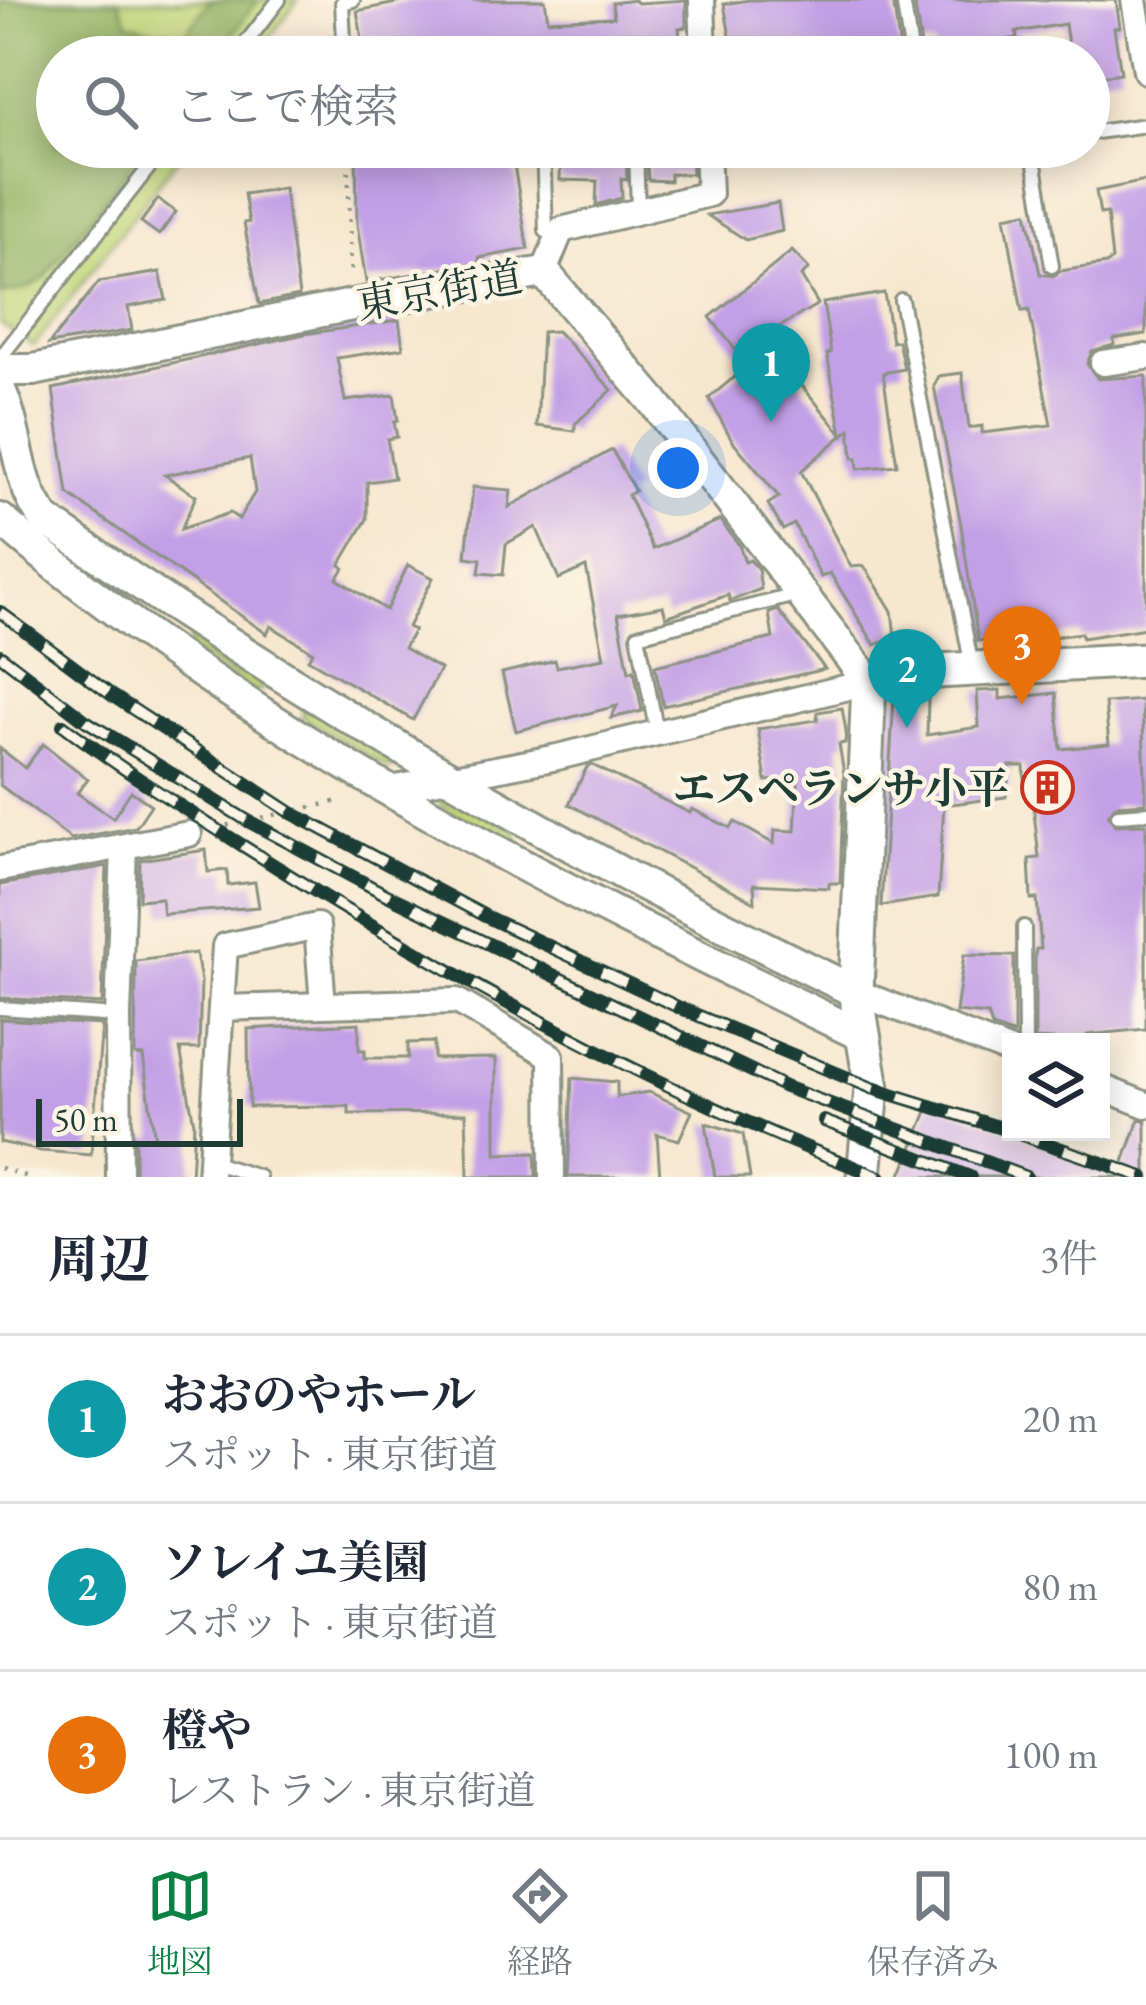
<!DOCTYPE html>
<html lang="ja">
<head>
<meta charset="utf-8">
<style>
  body { margin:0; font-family:"EB Garamond","Noto Serif JP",serif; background:#f6f6f7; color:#1f2937 }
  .controls { position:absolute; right:36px; bottom:36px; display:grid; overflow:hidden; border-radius:0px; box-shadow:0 6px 30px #0003 }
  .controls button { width:108px; height:108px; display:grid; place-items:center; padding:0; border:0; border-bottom:3px solid #e0e1e3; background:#fff; color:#1f2937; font:60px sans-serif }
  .scale { position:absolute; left:36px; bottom:30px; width:207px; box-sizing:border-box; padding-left:12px; border:6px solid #1f3d34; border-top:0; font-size:33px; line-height:42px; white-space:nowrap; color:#1f3d34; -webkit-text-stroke:9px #fcf5e5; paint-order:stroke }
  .you { position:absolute; left:678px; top:468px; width:42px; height:42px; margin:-30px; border:9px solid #fff; border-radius:50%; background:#1a73e8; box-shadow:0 0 0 18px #1a73e833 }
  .badge { display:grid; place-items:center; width:78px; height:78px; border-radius:50%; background:#0b8043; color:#fff; font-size:39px; font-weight:700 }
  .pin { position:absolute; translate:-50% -99px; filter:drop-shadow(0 3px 6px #0008) }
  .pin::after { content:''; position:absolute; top:63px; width:42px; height:36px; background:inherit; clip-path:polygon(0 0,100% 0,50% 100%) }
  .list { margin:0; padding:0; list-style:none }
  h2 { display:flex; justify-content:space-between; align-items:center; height:156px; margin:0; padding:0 48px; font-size:51px }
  h2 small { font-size:39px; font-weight:400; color:#747a83 }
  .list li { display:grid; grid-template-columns:78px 1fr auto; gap:36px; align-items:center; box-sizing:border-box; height:168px; padding:0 48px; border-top:3px solid #e0e1e3 }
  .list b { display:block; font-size:45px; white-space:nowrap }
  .list p { margin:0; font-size:39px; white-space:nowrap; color:#747a83 }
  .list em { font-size:39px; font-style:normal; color:#747a83 }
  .icon { flex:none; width:66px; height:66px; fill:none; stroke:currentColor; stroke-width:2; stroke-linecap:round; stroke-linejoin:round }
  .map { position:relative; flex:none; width:1146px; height:1177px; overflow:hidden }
  .search { position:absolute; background:#fff; box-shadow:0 6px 30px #0003; left:36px; right:36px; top:36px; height:132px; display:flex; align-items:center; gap:30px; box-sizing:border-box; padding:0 42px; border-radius:66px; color:#747a83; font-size:45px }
  .sheet { height:660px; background:#fff }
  nav { display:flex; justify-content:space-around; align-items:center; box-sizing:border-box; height:168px; border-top:3px solid #e0e1e3; background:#fff; font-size:33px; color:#747a83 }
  nav a { display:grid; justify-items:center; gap:6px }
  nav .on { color:#0b8043 }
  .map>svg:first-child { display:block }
  .green { fill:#c1d578; stroke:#708956; stroke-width:3 }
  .forest { fill:#98b668; stroke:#5c7a4e; stroke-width:3 }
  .building { fill:#c39fe7; fill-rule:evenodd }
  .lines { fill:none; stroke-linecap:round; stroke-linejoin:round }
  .service-casing { stroke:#8b9282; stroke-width:18 }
  .minor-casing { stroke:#8b9282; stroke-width:30 }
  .tertiary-casing { stroke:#8b9282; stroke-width:36 }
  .secondary-casing { stroke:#8b9282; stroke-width:39 }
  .path { stroke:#8b9282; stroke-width:4.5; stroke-dasharray:3 9; stroke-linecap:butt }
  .service { stroke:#fff; stroke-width:12 }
  .minor { stroke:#fff; stroke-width:24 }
  .tertiary { stroke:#fff; stroke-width:30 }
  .secondary { stroke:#fff; stroke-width:33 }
  .rail-casing { stroke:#1f3d34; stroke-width:14 }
  .rail { stroke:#fcf5e5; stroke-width:9; stroke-dasharray:27; stroke-linecap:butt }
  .labels { text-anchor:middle; stroke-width:9; stroke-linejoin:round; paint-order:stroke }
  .street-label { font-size:42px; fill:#1f3d34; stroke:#fcf5e5 }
  .poi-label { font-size:42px; font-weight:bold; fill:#1f3d34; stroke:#fcf5e5; text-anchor:end }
</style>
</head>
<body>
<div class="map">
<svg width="1146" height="1177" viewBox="0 0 1146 1177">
  <rect width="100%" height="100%" fill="#fcf5e5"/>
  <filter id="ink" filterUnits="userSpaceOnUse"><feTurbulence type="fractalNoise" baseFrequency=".00833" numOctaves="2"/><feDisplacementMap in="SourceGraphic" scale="24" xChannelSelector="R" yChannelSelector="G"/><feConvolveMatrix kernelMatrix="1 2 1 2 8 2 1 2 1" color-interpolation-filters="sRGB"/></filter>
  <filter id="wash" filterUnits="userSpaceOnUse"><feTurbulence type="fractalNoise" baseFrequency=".004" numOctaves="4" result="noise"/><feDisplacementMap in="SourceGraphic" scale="48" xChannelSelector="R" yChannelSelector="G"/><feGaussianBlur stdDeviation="2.7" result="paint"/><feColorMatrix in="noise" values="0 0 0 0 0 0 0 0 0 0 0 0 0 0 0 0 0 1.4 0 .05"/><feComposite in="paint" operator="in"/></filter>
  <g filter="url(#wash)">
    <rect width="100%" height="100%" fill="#f7e7cf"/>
    <g class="green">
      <polygon points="0,0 298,0 255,57 57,57 57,147 186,147 34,346 0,324"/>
      <polygon points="198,635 264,679 262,690 254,692 188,648 191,636"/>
      <polygon points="310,707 395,759 393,768 388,768 304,718 302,712"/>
      <polygon points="448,792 517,830 517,841 511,843 440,806 442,794"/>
    </g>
    <polygon class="forest" points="0,0 118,0 128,23 182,38 211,0 258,0 214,57 57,57 57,147 145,147 44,278 28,288 2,294"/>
    <g id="blocks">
      <g class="building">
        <polygon points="411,0 545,0 548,20 614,17 612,3 634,0 638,3 686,0 686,27 679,28 682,57 378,57 372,42 363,44 357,11"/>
        <polygon points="749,0 893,0 900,50 853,57 734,57 724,4"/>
        <polygon points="914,0 1116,0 1120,27 1114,28 1121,73 1089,78 1089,57 1070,57 1065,24 1016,32 1017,38 975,45 977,57 936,57 934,44 921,46"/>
        <polygon points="383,147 511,147 528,249 479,258 480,263 366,282 357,224 356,149"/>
        <polygon points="561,147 626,147 627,180 621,179 622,198 596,205 597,181 560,180"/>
        <polygon points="646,147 691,147 692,174 670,174 670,181 648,180"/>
        <polygon points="1146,181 1146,334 1114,339 1114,345 1092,351 1087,364 1098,379 1146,376 1146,628 1082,638 1081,633 1045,638 1044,629 978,641 961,525 934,386 939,376 962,373 969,428 982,426 982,433 1051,425 1029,310 1022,311 1005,216 1027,212 1040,274 1053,276 1061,271 1106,264 1112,260 1107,213 1100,214 1096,191"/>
        <polygon points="284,188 299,296 259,304 244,223 249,222 244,194"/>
        <polygon points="158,199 176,212 159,235 141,222"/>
        <polygon points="778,203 782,231 746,240 707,215"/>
        <polygon points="792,251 809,269 801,276 818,304 737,352 710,317"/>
        <polygon points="160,272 166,300 128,307 132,330 49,344 99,282"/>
        <polygon points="884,293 892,342 898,341 904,369 883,373 897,465 858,469 857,458 853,458 850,429 801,471 851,567 863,566 867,570 892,611 895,636 875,645 830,573 821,577 794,524 783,530 768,504 779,497 732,440 709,398 744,369 782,362 842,434 827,354 831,353 823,303"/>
        <path d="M399,320L403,348L337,358L345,401L394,395L398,421L394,422L397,437L387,439L394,478L367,482V519L340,565L344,568L337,579L386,610L408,565L433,578L408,627L414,630L404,648L440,669L413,720L308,659L313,652L271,626L267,634L68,494L53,389L305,334ZM250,458L255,492L239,519L230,513L181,529L196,496L165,475Z"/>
        <polygon points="557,331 612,390 575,424 575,431 537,426 542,332"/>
        <polygon points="612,450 635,491 628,495 653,549 720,520 739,545 745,562 750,560 758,569 761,589 730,601 728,595 666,617 663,606 618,614 629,672 634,670 642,711 611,718 617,706 516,731 502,673 555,660 557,667 604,658 586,567 559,579 536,527 506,544 503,575 479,573 481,559 466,557 473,487 511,490 509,507"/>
        <polygon points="778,610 825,669 663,706 655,666 773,638 769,613"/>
        <polygon points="1000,690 1000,699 1056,693 1061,749 1109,744 1105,703 1142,700 1146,803 1116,805 1108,815 1115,825 1146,824 1146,1029 1087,1035 1087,1042 1035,1039 1035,956 1036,949 1041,949 1037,899 1031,899 1029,859 1039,858 1032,794 1026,795 1024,766 1010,766 1006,797 944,805 938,897 881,906 894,698 928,699 927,735 979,727 977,691"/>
        <polygon points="842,708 846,731 845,743 839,744 844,774 840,883 829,883 829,888 754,884 755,902 569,804 587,767 592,765 690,813 692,809 730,828 735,822 774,844 775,830 795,831 798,779 766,781 758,729 817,720 818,712"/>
        <polygon points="43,744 88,779 77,793 113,818 131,791 151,805 136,827 71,839 0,785 0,748 25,768"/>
        <polygon points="206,850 208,872 227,870 228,885 255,882 259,907 163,914 161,898 139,900 140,860"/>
        <polygon points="107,866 102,1004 0,998 0,885"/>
        <polygon points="196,953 201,981 199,1049 180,1049 194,1123 191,1177 135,1177 135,1138 155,1139 143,1056 135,1055 136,961"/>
        <polygon points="964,955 1014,956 1014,1035 992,1027 988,1015 956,1012"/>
        <polygon points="0,1019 102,1025 91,1155 41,1151 0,1142"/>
        <polygon points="359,1023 359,1050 365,1050 365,1058 408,1058 408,1043 434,1042 434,1059 496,1058 496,1154 535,1153 536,1177 468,1177 466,1113 349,1114 349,1106 249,1107 248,1029"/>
        <polygon points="572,1078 617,1082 617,1097 649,1092 692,1112 679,1140 657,1134 660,1177 568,1177"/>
        <polygon points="931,1102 1121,1170 1139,1120 1146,1121 1146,1177 900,1177"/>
        <polygon points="706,1123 743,1134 750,1177 715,1177"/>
      </g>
    </g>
  </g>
  <g filter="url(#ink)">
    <use href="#blocks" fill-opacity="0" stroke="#8b9282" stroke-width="3"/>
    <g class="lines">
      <defs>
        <g id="service">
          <polyline points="903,0 912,57"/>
          <polyline points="235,57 279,0"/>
          <polyline points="345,57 342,3 353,0"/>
          <polyline points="1089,133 1146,125"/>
          <polyline points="543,147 546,231 561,230"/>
          <polyline points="636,147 638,211"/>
          <polyline points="1032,147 1052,266"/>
          <polyline points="901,300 972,667"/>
          <polyline points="0,358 165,147"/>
          <polyline points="657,733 638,635 796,595"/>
          <polyline points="1118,815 1146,813"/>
          <polyline points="1024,927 1025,1042"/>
          <polyline points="0,1008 118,1016"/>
          <polyline points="211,1162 259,1177"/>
        </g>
        <g id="minor">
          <polyline points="702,0 704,57"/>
          <polyline points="1134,0 1146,71"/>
          <polyline points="544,272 561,230 709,194 707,147"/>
          <polyline points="1103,363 1146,357"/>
          <polyline points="391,789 553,758 869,682"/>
          <polyline points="0,869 189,834"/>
          <polyline points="856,992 1011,1052"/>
          <polyline points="222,1008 457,1001 551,1056 552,1177"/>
          <polyline points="1101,1087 1146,1105"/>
          <polyline points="119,1177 118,1016 124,847"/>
          <polyline points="210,1177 225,946 317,926 323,1005"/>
        </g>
        <g id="tertiary">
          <polyline points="0,370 33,370 352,305 544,272 653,401 869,682"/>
          <path d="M0,390C19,431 16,484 45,519C302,699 573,856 856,992"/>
          <path d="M0,519C255,738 561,890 861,1035"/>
        </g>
        <polyline id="secondary" points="864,1177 872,1088 856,992 869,682 900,673 1146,660"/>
      </defs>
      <use href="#service" class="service-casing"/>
      <use href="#minor" class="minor-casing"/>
      <use href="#tertiary" class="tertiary-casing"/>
      <use href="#secondary" class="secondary-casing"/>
      <g class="path">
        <polyline points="348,147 351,279"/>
        <polyline points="215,828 344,800"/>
        <polyline points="1146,1149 1146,1151"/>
        <polyline points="0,1168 29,1177"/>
      </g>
      <use href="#service" class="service"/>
      <use href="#minor" class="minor"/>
      <use href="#tertiary" class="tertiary"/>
      <use href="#secondary" class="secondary"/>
      <defs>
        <g id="rail">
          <polyline points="0,612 113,696 290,812 485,916 680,1008 872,1088 1011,1131"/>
          <polyline points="0,655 86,721 248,821 385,894 785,1087 1026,1177"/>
          <path d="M63,725C130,776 204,821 275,866C466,986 669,1097 880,1177"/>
          <polyline points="824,1121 970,1177"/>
          <polyline points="1013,1132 1143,1177"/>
        </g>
      </defs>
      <use href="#rail" class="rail-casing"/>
      <use href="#rail" class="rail"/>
    </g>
  </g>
  <defs>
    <symbol id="building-ring" viewBox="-11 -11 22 22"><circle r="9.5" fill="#fcf5e5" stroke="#c8321e" stroke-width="1.5"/><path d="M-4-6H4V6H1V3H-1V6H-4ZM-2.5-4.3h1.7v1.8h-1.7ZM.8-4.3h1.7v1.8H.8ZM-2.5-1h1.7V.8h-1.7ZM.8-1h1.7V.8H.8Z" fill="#c8321e"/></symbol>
  </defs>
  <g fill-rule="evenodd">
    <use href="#building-ring" x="1018" y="758" width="59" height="59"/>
  </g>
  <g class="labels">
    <g class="street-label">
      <text transform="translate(439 290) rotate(-10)" y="15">東京街道</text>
    </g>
    <g class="poi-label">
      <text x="1009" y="803">エスペランサ小平</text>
    </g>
  </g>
</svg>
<div class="controls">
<button><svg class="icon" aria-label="layers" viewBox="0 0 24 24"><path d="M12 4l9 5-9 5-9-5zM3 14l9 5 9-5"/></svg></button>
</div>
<div class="scale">50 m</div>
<div class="you"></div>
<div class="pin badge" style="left:771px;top:422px;background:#0f9aa8">1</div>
<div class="pin badge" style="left:907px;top:728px;background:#0f9aa8">2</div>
<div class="pin badge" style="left:1022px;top:705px;background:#e8710a">3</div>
<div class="search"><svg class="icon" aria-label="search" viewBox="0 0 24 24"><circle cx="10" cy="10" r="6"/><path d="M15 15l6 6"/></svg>ここで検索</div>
</div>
<section class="sheet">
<h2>周辺<small>3件</small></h2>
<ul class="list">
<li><span class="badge" style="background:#0f9aa8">1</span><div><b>おおのやホール</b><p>スポット · 東京街道</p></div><em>20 m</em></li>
<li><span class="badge" style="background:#0f9aa8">2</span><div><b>ソレイユ美園</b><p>スポット · 東京街道</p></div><em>80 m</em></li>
<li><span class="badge" style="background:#e8710a">3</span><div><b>橙や</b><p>レストラン · 東京街道</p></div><em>100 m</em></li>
</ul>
</section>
<nav>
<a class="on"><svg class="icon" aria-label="map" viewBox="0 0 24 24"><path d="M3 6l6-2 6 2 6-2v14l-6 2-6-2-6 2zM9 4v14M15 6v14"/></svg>地図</a>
<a><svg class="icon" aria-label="directions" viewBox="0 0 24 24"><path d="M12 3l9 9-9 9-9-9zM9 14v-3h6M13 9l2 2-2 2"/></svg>経路</a>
<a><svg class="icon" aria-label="saved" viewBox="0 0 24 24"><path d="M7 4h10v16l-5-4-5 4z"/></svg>保存済み</a>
</nav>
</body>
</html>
